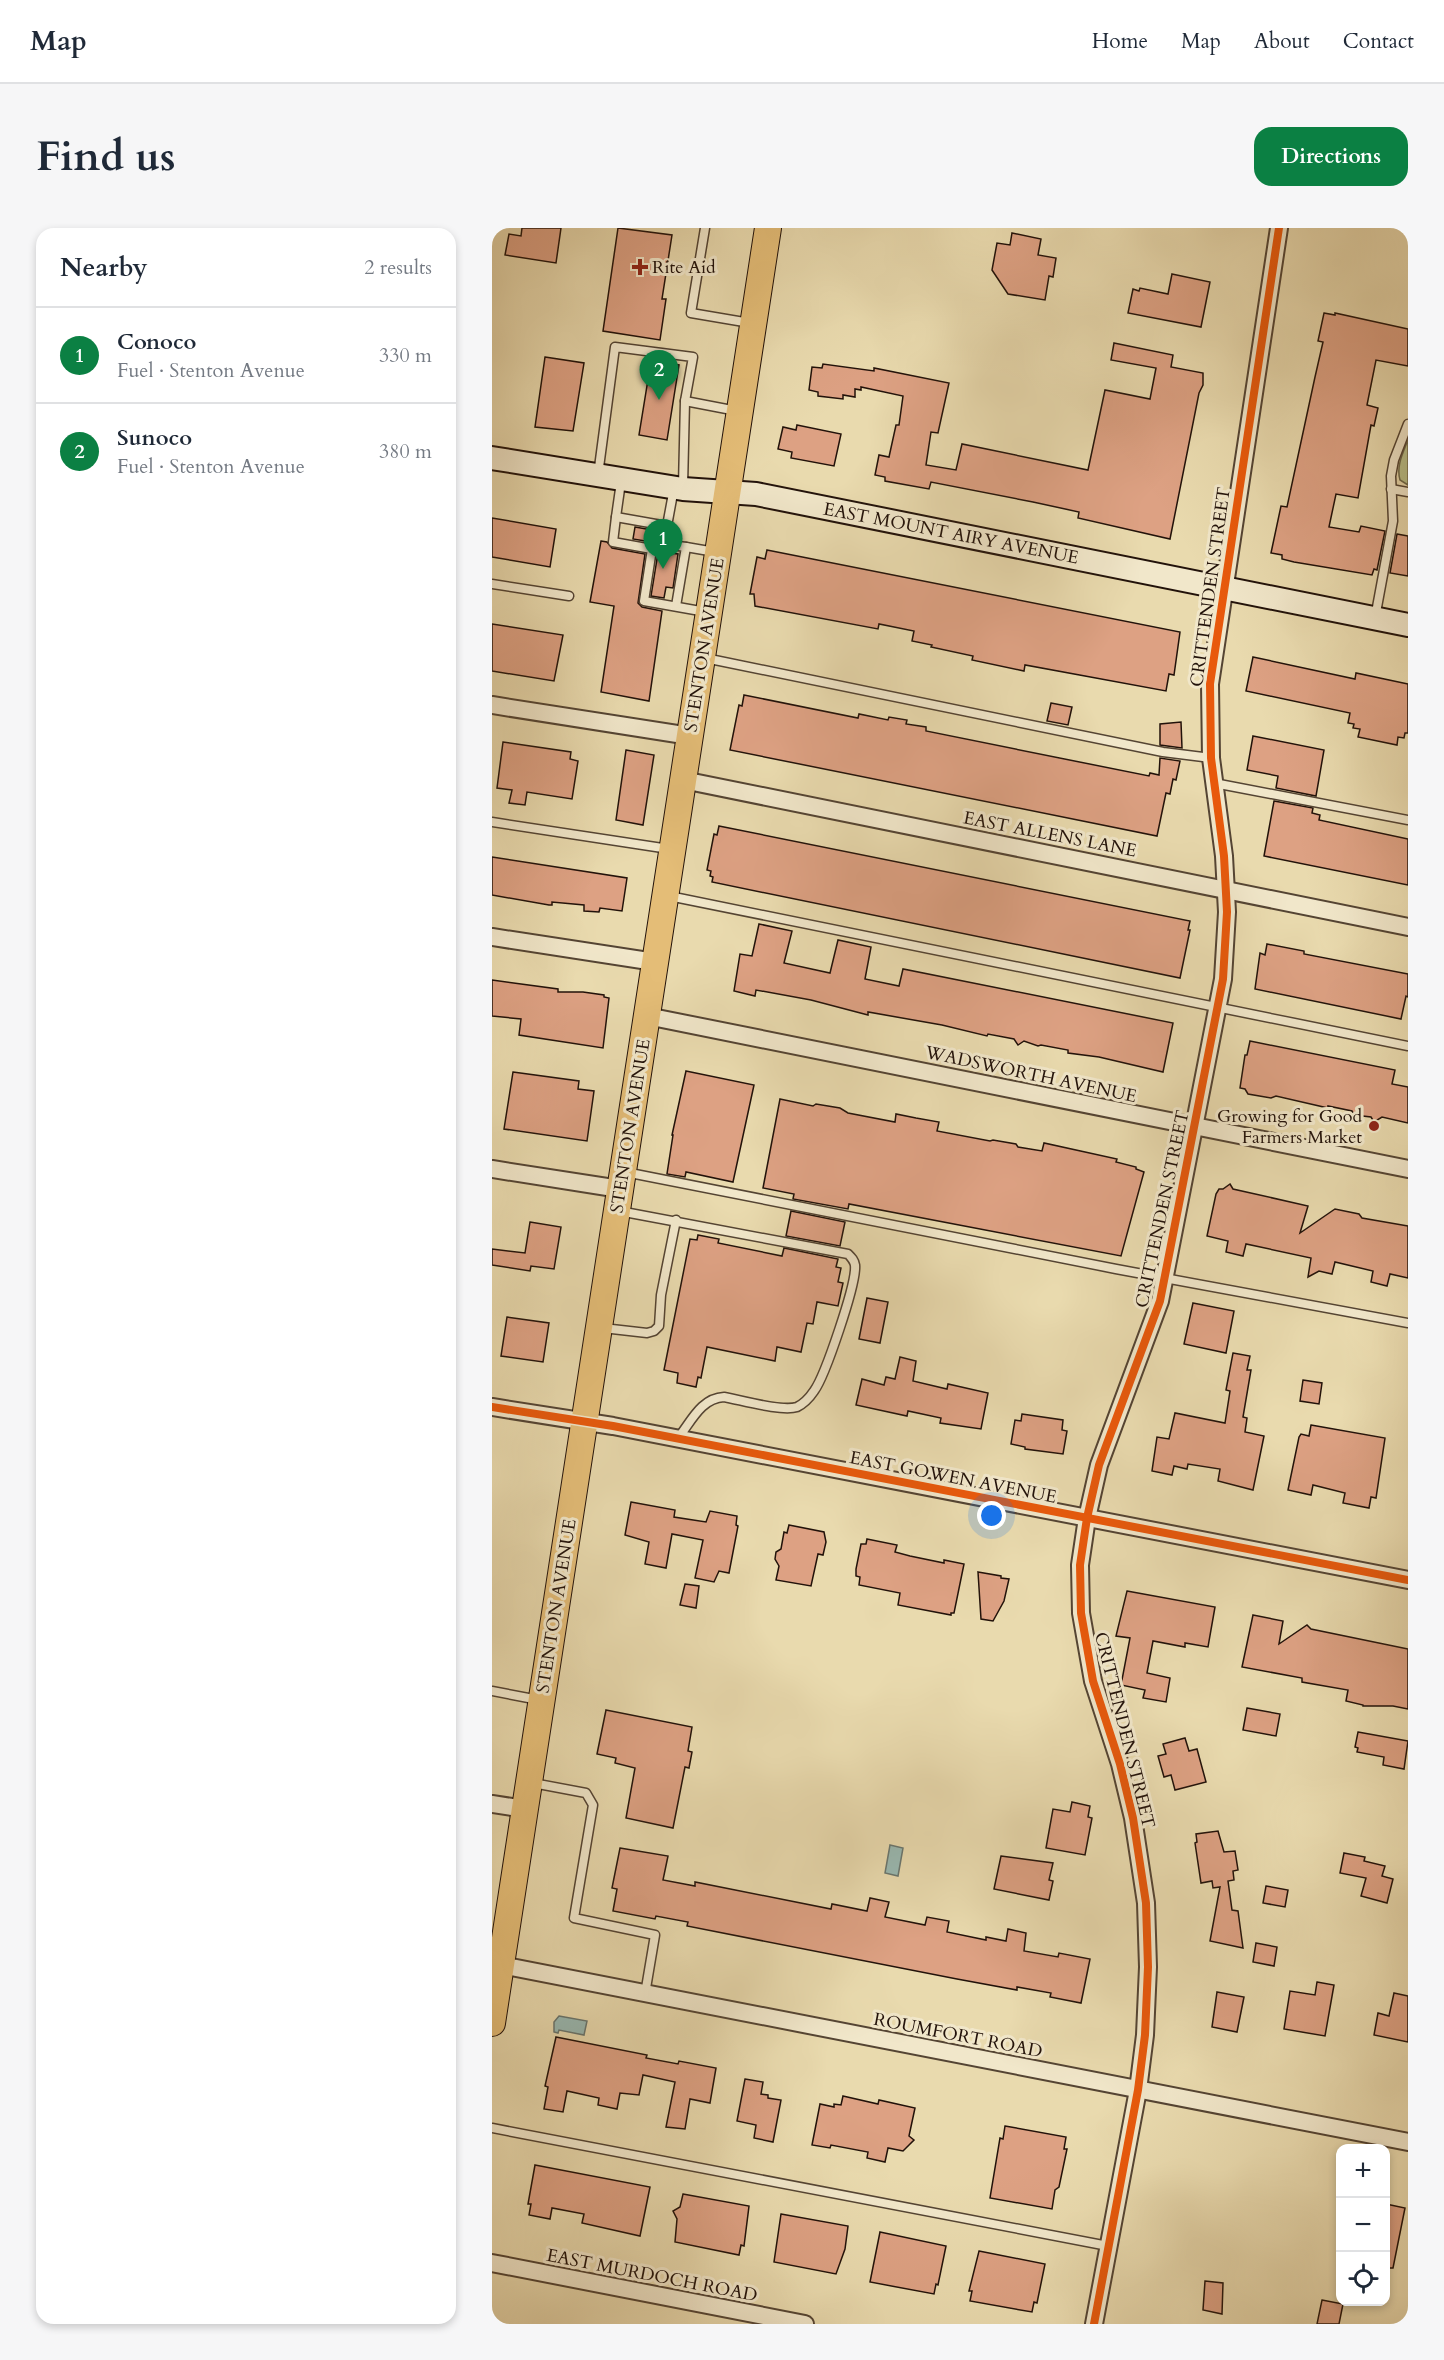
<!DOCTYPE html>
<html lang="en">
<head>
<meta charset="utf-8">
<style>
  body { margin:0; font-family:Cardo,serif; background:#f6f6f7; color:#1f2937 }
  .controls { position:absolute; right:18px; bottom:18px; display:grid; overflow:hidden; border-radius:12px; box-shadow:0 3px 9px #0003 }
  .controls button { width:54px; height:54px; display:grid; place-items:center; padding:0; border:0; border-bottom:2px solid #e0e1e3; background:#fff; color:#1f2937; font:30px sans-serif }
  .you { position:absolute; left:500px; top:1288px; width:21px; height:21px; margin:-15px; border:4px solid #fff; border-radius:50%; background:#1a73e8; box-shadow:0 0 0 9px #1a73e833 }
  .badge { display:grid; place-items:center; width:39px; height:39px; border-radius:50%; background:#0b8043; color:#fff; font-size:20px; font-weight:700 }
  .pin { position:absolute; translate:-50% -50px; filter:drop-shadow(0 2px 3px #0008) }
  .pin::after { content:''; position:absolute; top:32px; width:21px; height:18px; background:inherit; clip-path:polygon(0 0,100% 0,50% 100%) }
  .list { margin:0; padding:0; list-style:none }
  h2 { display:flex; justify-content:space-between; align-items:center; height:78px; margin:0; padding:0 24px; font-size:26px }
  h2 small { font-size:20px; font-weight:400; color:#747a83 }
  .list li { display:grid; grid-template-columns:39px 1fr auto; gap:18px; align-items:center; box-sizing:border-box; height:96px; padding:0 24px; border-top:2px solid #e0e1e3 }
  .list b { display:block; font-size:22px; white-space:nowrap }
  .list p { margin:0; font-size:20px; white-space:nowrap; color:#747a83 }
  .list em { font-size:20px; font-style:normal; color:#747a83 }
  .icon { flex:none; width:33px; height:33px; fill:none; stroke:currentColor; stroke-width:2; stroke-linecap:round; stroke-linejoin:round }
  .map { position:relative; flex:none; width:916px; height:2096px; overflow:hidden; border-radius:18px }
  header { display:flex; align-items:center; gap:36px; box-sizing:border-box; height:84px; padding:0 30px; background:#fff; border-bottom:2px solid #e0e1e3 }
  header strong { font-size:28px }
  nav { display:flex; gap:33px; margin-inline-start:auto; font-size:21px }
  .intro { display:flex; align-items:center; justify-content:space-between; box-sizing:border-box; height:144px; padding:0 36px }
  h1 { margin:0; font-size:42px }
  .button { padding:15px 27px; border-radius:18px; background:#0b8043; color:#fff; font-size:21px; font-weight:700 }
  main { display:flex; gap:36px; padding:0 36px }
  aside { flex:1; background:#fff; border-radius:18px; box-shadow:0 3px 9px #0003 }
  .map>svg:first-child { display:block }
  .green { fill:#b8bf89; stroke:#6d684a; stroke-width:1.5 }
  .water { fill:#99b9b2; stroke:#69766f; stroke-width:1.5 }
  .building { fill:#dda183; stroke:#22120a; stroke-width:1.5 }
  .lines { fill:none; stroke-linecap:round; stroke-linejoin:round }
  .lane-casing { stroke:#544433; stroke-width:11 }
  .street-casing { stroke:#544433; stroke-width:20 }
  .secondary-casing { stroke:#22120a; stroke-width:26 }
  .primary-casing { stroke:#22120a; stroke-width:28 }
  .lane { stroke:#f1e7ca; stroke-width:8 }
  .street { stroke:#f1e7ca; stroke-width:16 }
  .secondary { stroke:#f1e7ca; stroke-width:22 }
  .primary { stroke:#e4bd77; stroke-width:26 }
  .cycleway-casing { stroke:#f1e7ca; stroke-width:11 }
  .cycleway { stroke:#e8590c; stroke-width:8 }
  .poi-dot { fill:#8f2418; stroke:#f1e7ca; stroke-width:2 }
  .labels { text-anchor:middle; stroke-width:6; stroke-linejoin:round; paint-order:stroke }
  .poi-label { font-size:18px; fill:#22120a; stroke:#f1e7ca; text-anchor:start }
  .street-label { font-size:18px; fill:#22120a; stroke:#f1e7ca }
</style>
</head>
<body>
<header>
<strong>Map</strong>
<nav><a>Home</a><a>Map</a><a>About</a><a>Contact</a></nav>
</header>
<div class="intro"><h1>Find us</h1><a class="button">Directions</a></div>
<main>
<aside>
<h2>Nearby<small>2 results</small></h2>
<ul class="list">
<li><span class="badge">1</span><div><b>Conoco</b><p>Fuel · Stenton Avenue</p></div><em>330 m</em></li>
<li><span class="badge">2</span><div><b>Sunoco</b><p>Fuel · Stenton Avenue</p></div><em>380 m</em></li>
</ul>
</aside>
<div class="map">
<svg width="916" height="2096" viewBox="0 0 916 2096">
  <rect width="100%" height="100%" fill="#e9daae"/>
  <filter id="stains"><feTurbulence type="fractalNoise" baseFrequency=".00333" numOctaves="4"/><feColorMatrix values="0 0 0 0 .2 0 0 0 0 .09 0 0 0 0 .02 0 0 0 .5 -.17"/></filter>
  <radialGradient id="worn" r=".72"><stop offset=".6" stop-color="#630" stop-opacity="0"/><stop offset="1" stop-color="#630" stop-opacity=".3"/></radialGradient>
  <path class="green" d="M916,212V257L908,252C904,238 911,225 916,212Z"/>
  <g class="water">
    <polygon points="398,1617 411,1620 406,1648 393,1645"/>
    <polygon points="67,1788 95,1793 92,1807 67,1802 66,1805 62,1804 62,1794"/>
  </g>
  <g class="building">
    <polygon points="30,0 69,0 64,35 13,27 17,6 29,8"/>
    <polygon points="126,0 180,7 170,71 174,71 168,112 111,103"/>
    <polygon points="520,5 549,11 546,27 564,30 561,49 557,48 553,72 516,66 500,42 505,15 518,17"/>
    <polygon points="680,46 718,54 709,99 636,85 641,61 647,63 648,60 676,66"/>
    <polygon points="832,85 843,87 843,85 916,101 916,138 884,132 875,177 886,180 882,198 879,197 866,270 844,266 837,299 867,304 869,298 893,303 885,342 882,341 880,347 802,334 790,331 790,327 779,325 789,278 795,279 823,149 831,114 826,113"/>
    <polygon points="622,115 681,127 679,139 711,145 711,157 707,165 678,311 586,290 587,284 541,274 439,254 437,261 393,253 393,249 383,247 387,227 397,229 404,197 407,197 411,168 369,159 369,162 363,161 363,169 351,167 351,171 326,168 326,164 317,162 320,139 330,140 331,136 382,143 382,140 457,155 446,205 439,204 434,237 464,242 470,216 596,242 613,162 658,171 664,140 619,132"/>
    <polygon points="53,129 92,135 81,203 43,199"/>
    <polygon points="159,133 187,137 175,212 147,207"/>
    <polygon points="305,197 349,206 342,238 299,230 300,224 286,221 291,199 304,202"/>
    <polygon points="0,290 64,301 58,339 0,329"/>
    <polygon points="143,299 166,303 165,312 159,314 141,311"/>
    <polygon points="905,306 916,308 916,348 898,345"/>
    <polygon points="109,313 115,314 120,320 153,326 146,375 150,379 170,383 157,473 109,464 122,378 98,374"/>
    <polygon points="275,322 688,404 682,447 677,446 674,463 533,437 532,443 480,432 481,428 439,419 440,417 420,413 422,403 387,396 386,401 263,378 262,366 258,366 265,329 273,331"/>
    <polygon points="170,324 186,326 181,360 174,359 172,370 159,368 166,325"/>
    <polygon points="0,396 71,407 62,453 0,443"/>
    <polygon points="761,429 863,451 864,445 916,456 916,505 913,505 912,510 906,509 905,517 866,509 868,501 861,500 862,496 856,495 858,485 754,463"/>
    <polygon points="252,467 366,490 367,486 396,492 397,489 415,492 414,496 434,499 434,503 657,548 658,545 667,547 668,530 688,533 684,552 681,551 678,566 674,565 665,608 238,522 247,477 250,478"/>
    <polygon points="559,475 580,479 576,497 555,493"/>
    <polygon points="689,494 690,520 668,517 668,496"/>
    <polygon points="761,508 832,522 824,568 784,560 786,548 755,542"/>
    <polygon points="11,514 79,524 78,531 86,533 80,571 35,564 33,577 17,575 20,562 5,560"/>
    <polygon points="134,522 162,527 151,597 124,592"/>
    <polygon points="782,573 821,580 820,585 828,587 827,592 916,611 916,657 772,628"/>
    <polygon points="227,598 698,693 696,702 698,702 688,750 220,654 221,649 218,648 219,643 215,642 222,606 225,607"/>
    <polygon points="0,629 135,650 130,683 108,680 107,684 92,683 92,677 60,674 60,677 57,677 0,667"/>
    <polygon points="267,696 300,703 292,735 338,745 346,712 379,719 373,751 407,758 411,741 681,795 671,844 607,829 576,825 576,822 549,817 546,818 532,813 526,817 522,811 496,806 495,808 450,797 376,784 376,787 319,772 264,762 263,768 242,763 248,726 260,728"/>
    <polygon points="775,716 812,723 812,726 916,746 916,769 914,768 909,791 763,761 768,725 773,727"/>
    <polygon points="0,752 66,761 66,764 91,764 112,767 112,769 117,770 111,820 27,807 29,791 0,788"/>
    <polygon points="758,813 903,842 900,856 916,859 916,895 890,889 882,894 879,889 862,887 860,883 836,878 836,880 784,868 779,870 756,866 753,861 748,860 753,827 755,827"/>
    <polygon points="194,843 262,857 241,954 194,944 193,949 175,946 181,907 180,907"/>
    <polygon points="21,844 87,853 86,861 102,863 95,913 12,901"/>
    <polygon points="288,871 321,878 324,876 348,880 356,885 403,894 404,886 424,890 447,894 445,903 498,913 501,912 524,916 526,919 550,923 552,915 625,931 624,934 644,939 644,941 652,944 629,1028 357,976 356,981 301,971 302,966 271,960"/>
    <polygon points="738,956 741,961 816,978 808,1005 843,981 867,986 870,990 916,998 916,1050 898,1046 895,1058 879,1054 881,1043 843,1034 840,1046 827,1043 816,1049 819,1030 754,1016 751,1028 734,1024 736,1013 715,1008 724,966 727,961 731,961"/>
    <polygon points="299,983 353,994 348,1018 294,1008"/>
    <polygon points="38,994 69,999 62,1041 39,1038 38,1043 0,1037 0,1021 33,1025"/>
    <polygon points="206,1007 227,1011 226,1015 290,1028 292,1020 346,1031 344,1039 349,1040 346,1054 351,1055 346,1078 325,1074 321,1096 315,1095 309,1124 285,1119 283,1133 215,1119 209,1150 206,1149 204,1159 185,1155 186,1145 172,1142 198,1011 205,1012"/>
    <polygon points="375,1070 396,1074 388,1115 367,1111"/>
    <polygon points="701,1075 742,1083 734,1125 692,1116"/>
    <polygon points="15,1089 57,1095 51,1134 9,1128"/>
    <polygon points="741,1125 758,1128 755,1142 759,1142 751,1189 755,1190 753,1204 772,1208 761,1262 726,1253 728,1241 696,1236 695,1241 682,1238 680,1247 660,1243 665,1209 677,1211 683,1185 733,1195 738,1163 734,1162"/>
    <polygon points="408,1129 424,1133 421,1153 455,1161 456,1156 496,1165 489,1201 448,1195 449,1190 416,1183 415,1188 364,1177 370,1151 392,1157 394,1149 403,1151"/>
    <polygon points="811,1152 830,1155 827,1176 808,1173"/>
    <polygon points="530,1186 571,1192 570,1202 575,1203 571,1226 533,1221 533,1219 519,1216 523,1192 529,1193"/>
    <polygon points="819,1197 893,1210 884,1270 879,1269 877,1280 851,1275 853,1265 821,1257 819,1267 796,1262 807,1209 809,1206 817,1208"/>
    <polygon points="139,1274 183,1282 182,1289 214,1294 218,1283 245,1288 244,1297 246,1298 237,1345 227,1343 222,1354 203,1350 211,1312 180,1306 174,1340 153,1336 157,1314 133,1307"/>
    <polygon points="297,1297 332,1304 334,1314 331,1327 326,1326 319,1358 284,1352 287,1338 283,1331 284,1324 289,1321 292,1304 295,1305"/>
    <polygon points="375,1311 405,1317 403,1324 418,1328 452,1335 452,1332 472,1336 462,1385 459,1385 459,1387 406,1377 408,1365 367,1357 368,1349 364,1348 364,1341 369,1316 374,1316"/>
    <polygon points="486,1344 509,1348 509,1350 517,1351 512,1373 501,1393 489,1391"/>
    <polygon points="193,1356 207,1358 204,1380 188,1377"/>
    <polygon points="635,1363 723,1379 716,1419 693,1415 693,1419 661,1413 655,1445 678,1450 674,1474 651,1470 653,1462 629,1457 638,1410 624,1408"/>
    <polygon points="761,1387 791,1393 787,1416 815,1397 819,1401 916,1421 916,1481 901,1478 871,1478 871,1477 854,1473 856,1462 810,1454 810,1450 750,1439"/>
    <polygon points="755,1480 788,1486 784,1508 751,1502"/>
    <polygon points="114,1482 200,1499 196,1523 200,1524 197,1540 193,1539 181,1600 134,1590 143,1540 123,1535 124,1530 105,1526"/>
    <polygon points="866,1504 916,1513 912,1541 891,1537 892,1529 865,1524 866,1520 863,1519"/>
    <polygon points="693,1510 697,1523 705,1521 714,1554 683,1562 679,1547 672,1549 666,1528 674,1526 671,1516"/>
    <polygon points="580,1574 598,1578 596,1589 600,1590 593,1627 554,1620 561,1581 578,1584"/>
    <polygon points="726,1603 732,1624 743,1623 746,1642 741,1643 742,1652 736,1653 740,1682 746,1683 751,1720 718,1713 728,1659 721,1660 720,1653 709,1655 703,1615 705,1614 704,1606"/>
    <polygon points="128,1620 176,1628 171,1652 203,1658 203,1654 339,1681 340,1676 375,1683 378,1670 397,1674 393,1689 433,1697 435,1689 457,1693 455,1704 494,1712 494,1709 514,1713 516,1701 534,1705 532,1723 566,1729 567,1725 598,1731 589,1775 558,1769 559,1765 525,1759 525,1762 465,1751 195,1698 196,1694 164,1688 163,1691 121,1683 125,1661 120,1660"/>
    <polygon points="852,1625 873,1629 872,1633 893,1638 890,1648 901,1651 895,1675 869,1668 874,1650 848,1645"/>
    <polygon points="509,1628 561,1635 557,1652 561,1653 557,1672 502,1661"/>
    <polygon points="774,1658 796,1662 793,1679 771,1675"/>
    <polygon points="764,1715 785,1719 782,1738 761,1734"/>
    <polygon points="825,1754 842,1757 833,1808 792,1801 798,1763 823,1767"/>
    <polygon points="725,1764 752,1769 745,1804 720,1799"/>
    <polygon points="902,1765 916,1768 916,1814 882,1807 886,1785 897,1788"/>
    <polygon points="64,1809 155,1827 154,1830 186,1836 187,1833 224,1840 218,1875 198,1871 193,1901 174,1899 183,1854 151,1847 147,1867 128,1865 125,1881 106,1877 107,1870 75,1863 71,1884 52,1881 56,1859 53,1858"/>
    <polygon points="253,1851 271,1854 269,1866 276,1867 276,1870 289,1872 281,1914 262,1910 264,1897 245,1893"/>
    <polygon points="351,1868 386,1876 387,1872 423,1880 417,1908 422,1912 411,1923 396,1920 393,1934 375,1930 376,1924 339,1917 338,1920 320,1917 328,1876 342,1879 342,1876 349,1877"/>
    <polygon points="513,1898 574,1909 572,1921 575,1921 567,1959 563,1962 560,1981 498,1970 508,1910 511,1911"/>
    <polygon points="43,1937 158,1959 148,2008 90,1995 92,1986 60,1980 58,1991 37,1987 39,1976 36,1976"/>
    <polygon points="191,1966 257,1978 252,2018 249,2017 247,2027 183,2014 185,1991 181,1983 188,1979"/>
    <polygon points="894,1976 913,1980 901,2040 894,2040"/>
    <polygon points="289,1986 356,1998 353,2021 344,2046 282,2034"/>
    <polygon points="388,2004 454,2018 446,2057 444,2056 442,2066 378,2054"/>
    <polygon points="487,2023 553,2036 545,2075 542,2074 540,2084 478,2073 480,2063 477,2063"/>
    <polygon points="713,2053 731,2055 730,2086 711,2082"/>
    <polygon points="830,2072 851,2076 847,2096 825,2096"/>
  </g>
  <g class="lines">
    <defs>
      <g id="lane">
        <polyline points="213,0 199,85 258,95"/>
        <polyline points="193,173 245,183"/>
        <polyline points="106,247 123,119 201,129 193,173 191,258"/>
        <polyline points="129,254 124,289 175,298 171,316 160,321 152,373 214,384"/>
        <polyline points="899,261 916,264"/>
        <polyline points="124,289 121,314 160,321"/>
        <polyline points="175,298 182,260"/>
        <polyline points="171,316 194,319 184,378"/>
        <polyline points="194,319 223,324"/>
        <polyline points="0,356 77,368"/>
        <polyline points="883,390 901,293 899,248 902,232 916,196"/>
        <polyline points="213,430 671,524 719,530"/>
        <polyline points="722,555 916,592"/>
        <polyline points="0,594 177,621"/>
        <polyline points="177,668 916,818"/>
        <polyline points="133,944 624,1041 916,1095"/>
        <path d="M127,983L356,1026C360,1030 362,1032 363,1037C365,1055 333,1148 322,1163C318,1169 311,1176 305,1179C290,1184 249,1172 232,1169C209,1170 199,1194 186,1210"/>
        <polyline points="111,1100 155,1105 162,1103 167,1098 169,1067 184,992"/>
        <polyline points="0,1463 47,1472"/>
        <polyline points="41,1555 94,1565 101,1577 82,1690 163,1707 153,1766"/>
        <polyline points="0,1900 616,2018"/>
      </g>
      <g id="street">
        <polyline points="0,477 198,508"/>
        <polyline points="191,552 916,699"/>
        <polyline points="0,709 163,734"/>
        <polyline points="155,788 916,941"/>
        <polyline points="0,941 128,961"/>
        <polyline points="0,1179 121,1198 916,1352"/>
        <polyline points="0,1576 33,1581"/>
        <polyline points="9,1737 916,1914"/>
        <polyline points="0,2035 313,2096"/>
        <polyline points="602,2096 646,1862 653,1807 656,1739 654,1675 641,1590 628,1536 601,1453 589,1385 588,1337 595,1290 607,1237 668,1073 731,751 735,684 732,628 719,530 718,456 787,0"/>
      </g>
      <polyline id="secondary" points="0,230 191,261 264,266 916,397"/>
      <polyline id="primary" points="0,1795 276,0"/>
    </defs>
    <use href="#lane" class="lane-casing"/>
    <use href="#street" class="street-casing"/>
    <use href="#secondary" class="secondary-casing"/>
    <use href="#primary" class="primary-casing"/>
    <use href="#lane" class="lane"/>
    <use href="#street" class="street"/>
    <use href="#secondary" class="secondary"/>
    <use href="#primary" class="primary"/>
    <defs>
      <g id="cycleway">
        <polyline points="0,1179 121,1198 916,1352"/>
        <polyline points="602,2096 646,1862 653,1807 656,1739 654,1675 641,1590 628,1536 601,1453 589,1385 588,1337 595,1290 607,1237 668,1073 731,751 735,684 732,628 719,530 718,456 787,0"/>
      </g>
    </defs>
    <use href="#cycleway" class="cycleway-casing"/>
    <use href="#cycleway" class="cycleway"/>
  </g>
  <g class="poi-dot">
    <path d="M145 30h6v6h6v6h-6v6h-6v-6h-6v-6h6z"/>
    <circle cx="882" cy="898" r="6"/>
  </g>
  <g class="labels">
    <g class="poi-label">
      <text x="160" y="45">Rite Aid</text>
      <text x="870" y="894" text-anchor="end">Growing for Good<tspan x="870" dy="21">Farmers Market</tspan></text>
    </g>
    <g class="street-label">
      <text transform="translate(459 305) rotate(11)" y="6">EAST MOUNT AIRY AVENUE</text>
      <text transform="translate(718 359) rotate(-82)" y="6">CRITTENDEN STREET</text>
      <text transform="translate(212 417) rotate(-81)" y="6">STENTON AVENUE</text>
      <text transform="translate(558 606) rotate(11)" y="6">EAST ALLENS LANE</text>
      <text transform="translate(539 846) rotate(12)" y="6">WADSWORTH AVENUE</text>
      <text transform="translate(138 898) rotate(-81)" y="6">STENTON AVENUE</text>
      <text transform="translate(670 981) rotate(-78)" y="6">CRITTENDEN STREET</text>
      <text transform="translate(461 1249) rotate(11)" y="6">EAST GOWEN AVENUE</text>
      <text transform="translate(64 1378) rotate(-81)" y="6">STENTON AVENUE</text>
      <text transform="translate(633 1502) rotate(76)" y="6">CRITTENDEN STREET</text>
      <text transform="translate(466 1807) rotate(11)" y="6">ROUMFORT ROAD</text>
      <text transform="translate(160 2047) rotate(11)" y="6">EAST MURDOCH ROAD</text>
    </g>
  </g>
  <rect width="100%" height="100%" filter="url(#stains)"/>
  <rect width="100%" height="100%" fill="url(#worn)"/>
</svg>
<div class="controls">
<button>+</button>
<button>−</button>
<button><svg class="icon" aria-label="locate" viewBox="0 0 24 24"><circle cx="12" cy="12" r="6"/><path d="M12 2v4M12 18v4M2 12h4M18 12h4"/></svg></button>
</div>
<div class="you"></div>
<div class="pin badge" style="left:171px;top:341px">1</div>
<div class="pin badge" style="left:167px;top:172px">2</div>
</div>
</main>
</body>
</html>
